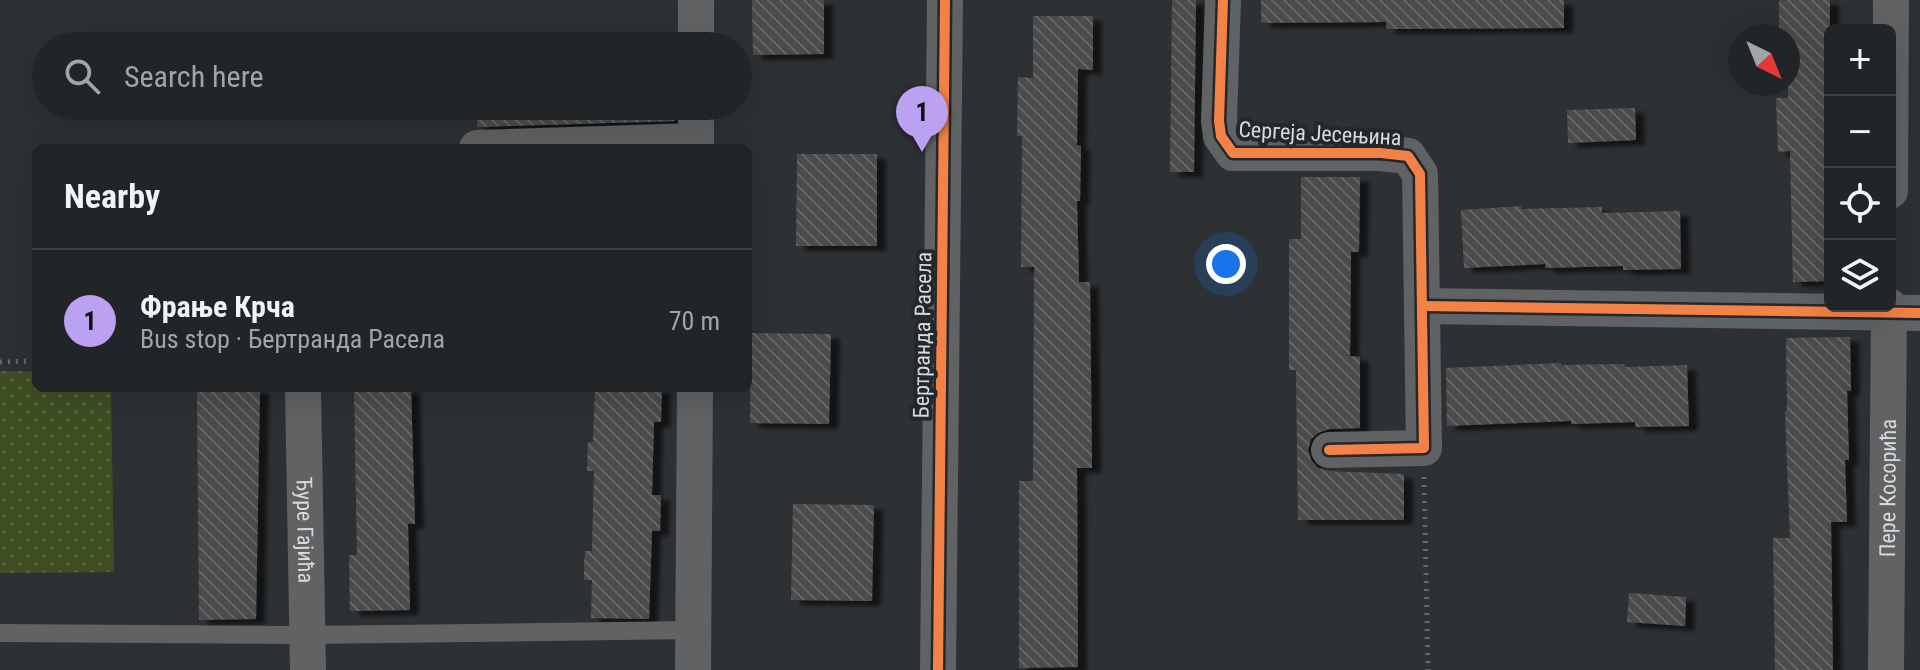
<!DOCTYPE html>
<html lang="en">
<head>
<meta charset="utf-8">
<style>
  body { margin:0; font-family:"Roboto Condensed",sans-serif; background:#2a2d2f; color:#f1f3f6 }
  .controls { position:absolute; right:24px; top:24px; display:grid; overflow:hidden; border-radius:12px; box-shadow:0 8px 32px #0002 }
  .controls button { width:72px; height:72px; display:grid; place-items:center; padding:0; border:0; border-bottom:2px solid #3f4244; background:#222527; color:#f1f3f6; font:40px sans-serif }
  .compass { position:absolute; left:1728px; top:24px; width:72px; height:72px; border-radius:50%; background:#222527; box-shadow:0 8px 32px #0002; rotate:137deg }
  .you { position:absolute; left:1226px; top:264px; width:28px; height:28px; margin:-20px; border:6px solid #fff; border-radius:50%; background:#1a73e8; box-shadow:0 0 0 12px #1a73e833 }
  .badge { display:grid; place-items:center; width:52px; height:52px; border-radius:50%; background:#bca0f2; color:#111; font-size:26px; font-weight:700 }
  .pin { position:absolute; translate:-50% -66px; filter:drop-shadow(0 2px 4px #0008) }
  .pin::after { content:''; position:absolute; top:42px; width:28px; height:24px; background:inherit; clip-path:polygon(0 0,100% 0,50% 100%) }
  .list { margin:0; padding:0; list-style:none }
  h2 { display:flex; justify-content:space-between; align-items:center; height:104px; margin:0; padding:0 32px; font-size:34px }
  h2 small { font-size:26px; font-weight:400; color:#a2a5a7 }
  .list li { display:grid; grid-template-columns:52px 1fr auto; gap:24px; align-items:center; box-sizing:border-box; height:144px; padding:0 32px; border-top:2px solid #3f4244 }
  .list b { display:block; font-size:30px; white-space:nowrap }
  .list p { margin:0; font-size:26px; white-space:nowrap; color:#a2a5a7 }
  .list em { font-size:26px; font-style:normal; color:#a2a5a7 }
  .icon { flex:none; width:44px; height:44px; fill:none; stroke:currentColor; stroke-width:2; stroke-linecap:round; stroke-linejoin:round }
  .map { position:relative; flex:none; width:1920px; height:670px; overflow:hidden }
  .search { position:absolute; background:#222527; box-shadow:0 8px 32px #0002; left:32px; top:32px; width:720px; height:88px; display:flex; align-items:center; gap:20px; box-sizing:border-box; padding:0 28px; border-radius:44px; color:#a2a5a7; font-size:30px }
  .panel { position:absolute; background:#222527; box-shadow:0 8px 32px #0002; left:32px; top:144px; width:720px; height:248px; border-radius:12px }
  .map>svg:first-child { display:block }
  .park { fill:url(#park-dots) }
  .building { fill:url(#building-back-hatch); filter:url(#shadow) }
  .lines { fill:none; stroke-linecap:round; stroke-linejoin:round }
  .path { stroke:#66686a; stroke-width:5; stroke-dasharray:2 6; stroke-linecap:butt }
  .service { stroke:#606264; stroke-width:18 }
  .minor { stroke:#606264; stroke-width:36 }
  .cycleway-casing { stroke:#23282c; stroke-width:15 }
  .cycleway { stroke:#f48246; stroke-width:10 }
  .labels { text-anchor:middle; stroke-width:8; stroke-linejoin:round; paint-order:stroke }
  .street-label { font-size:22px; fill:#d7dbdd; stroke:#23282c }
</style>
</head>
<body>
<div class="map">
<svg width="1920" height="670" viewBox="0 0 1920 670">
  <defs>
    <pattern id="park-dots" width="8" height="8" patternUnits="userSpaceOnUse" patternTransform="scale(2)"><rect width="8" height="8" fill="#3f4e22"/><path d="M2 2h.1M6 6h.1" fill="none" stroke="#5a6742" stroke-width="1.8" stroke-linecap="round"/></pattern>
    <pattern id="building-back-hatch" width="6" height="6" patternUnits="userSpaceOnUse" patternTransform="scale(2)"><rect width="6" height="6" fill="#4c4c4c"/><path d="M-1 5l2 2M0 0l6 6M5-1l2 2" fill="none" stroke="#656565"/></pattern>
    <filter id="shadow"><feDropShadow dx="9" dy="5" stdDeviation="2" flood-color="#0009"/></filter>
  </defs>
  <rect width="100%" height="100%" fill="#2e3134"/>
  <polygon class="park" points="0,371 36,371 36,388 111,388 114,572 0,573"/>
  <g class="building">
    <polygon points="752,0 824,0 824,54 753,55"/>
    <polygon points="1172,0 1196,0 1194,172 1170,172"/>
    <polygon points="1261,0 1564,0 1564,28 1386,29 1386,22 1261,23"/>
    <polygon points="1779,0 1830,0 1830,281 1793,282 1790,151 1778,152 1776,98 1788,98 1788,36 1779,36"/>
    <polygon points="1033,16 1093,16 1093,70 1078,69 1077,145 1081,146 1080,201 1077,201 1079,282 1090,282 1092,468 1077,468 1078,667 1019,668 1019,481 1033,481 1034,267 1021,267 1022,136 1017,136 1018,77 1033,78"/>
    <polygon points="477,106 675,106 675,121 477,127"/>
    <polygon points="1635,108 1636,140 1568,143 1567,110"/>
    <polygon points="797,154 877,154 877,246 796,246"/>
    <polygon points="1301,177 1360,177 1359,252 1351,252 1350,356 1360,357 1360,428 1329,429 1318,433 1311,439 1308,450 1311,460 1318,468 1329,471 1404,474 1404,520 1298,520 1296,370 1289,370 1289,239 1301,239"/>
    <polygon points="1521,206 1521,209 1602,207 1602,213 1680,211 1681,269 1623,270 1623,266 1545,268 1545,264 1464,268 1461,210"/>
    <polygon points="751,333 831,334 829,424 750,423"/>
    <polygon points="1850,337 1851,391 1847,391 1849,460 1845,460 1847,522 1831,522 1833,670 1775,670 1773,538 1790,538 1785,411 1787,410 1786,338"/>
    <polygon points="1561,363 1561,365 1624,364 1625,367 1687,365 1689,426 1636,427 1635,422 1571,424 1571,421 1447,426 1446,368"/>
    <polygon points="197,388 260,388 256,619 199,620"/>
    <polygon points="354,388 411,388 415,524 408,524 410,610 350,611 349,555 357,555"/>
    <polygon points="595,388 662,388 661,422 654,422 652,495 661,495 660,531 652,531 649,619 591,618 592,580 584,580 584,565 585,551 592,551 594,471 587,471 588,442 593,442"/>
    <polygon points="793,504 874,505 872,601 791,600"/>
    <polygon points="1629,593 1686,597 1685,626 1627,622"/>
  </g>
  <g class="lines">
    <g class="path">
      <polyline points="0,362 36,361"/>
      <polyline points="1424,477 1428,670"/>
    </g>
    <polyline class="service" points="0,633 308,635 694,630"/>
    <g class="minor">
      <polyline points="1223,0 1219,121 1221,136 1233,153 1381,153 1408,156 1420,174 1424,448 1329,450"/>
      <polyline points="696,46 696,0"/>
      <polyline points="477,148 696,141"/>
      <polyline points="696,148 696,106"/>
      <polyline points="1890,191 1891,0"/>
      <polyline points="1423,306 1920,313"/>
      <path id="s1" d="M303,388L308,670"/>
      <polyline points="693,670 695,388"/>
      <polyline points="938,670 945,0"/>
      <path id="s2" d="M1886,670L1889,306"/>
    </g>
    <defs>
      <g id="cycleway">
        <polyline points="1223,0 1219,121 1221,136 1233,153 1381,153 1408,156 1420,174 1424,448 1329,450"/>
        <polyline points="1423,306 1920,313"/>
        <polyline points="938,670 945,0"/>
      </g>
    </defs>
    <use href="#cycleway" class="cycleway-casing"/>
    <use href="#cycleway" class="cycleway"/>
  </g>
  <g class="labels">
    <g class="street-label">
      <text transform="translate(1320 133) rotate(3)" y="8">Сергеја Јесењина</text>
      <text transform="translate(922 335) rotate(-89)" y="8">Бертранда Расела</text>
      <text dy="8" stroke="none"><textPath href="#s2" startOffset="182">Пере Косорића</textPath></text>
      <text dy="8" stroke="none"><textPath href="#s1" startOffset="142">Ђуре Гајића</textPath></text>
    </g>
  </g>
</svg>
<div class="controls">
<button>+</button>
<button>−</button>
<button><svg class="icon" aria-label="locate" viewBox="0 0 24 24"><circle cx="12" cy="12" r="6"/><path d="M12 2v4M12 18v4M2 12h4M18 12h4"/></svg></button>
<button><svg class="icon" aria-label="layers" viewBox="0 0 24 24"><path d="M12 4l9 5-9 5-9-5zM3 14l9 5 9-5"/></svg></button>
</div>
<svg class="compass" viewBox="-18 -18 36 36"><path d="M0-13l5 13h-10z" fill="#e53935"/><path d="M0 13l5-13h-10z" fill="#a2a5a7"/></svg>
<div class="you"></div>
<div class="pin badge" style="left:922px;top:152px">1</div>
<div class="search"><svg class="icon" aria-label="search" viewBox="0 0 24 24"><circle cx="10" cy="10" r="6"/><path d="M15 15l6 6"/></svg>Search here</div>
<section class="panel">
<h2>Nearby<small></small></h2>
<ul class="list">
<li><span class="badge">1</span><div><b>Фрање Крча</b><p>Bus stop · Бертранда Расела</p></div><em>70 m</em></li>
</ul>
</section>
</div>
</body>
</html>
